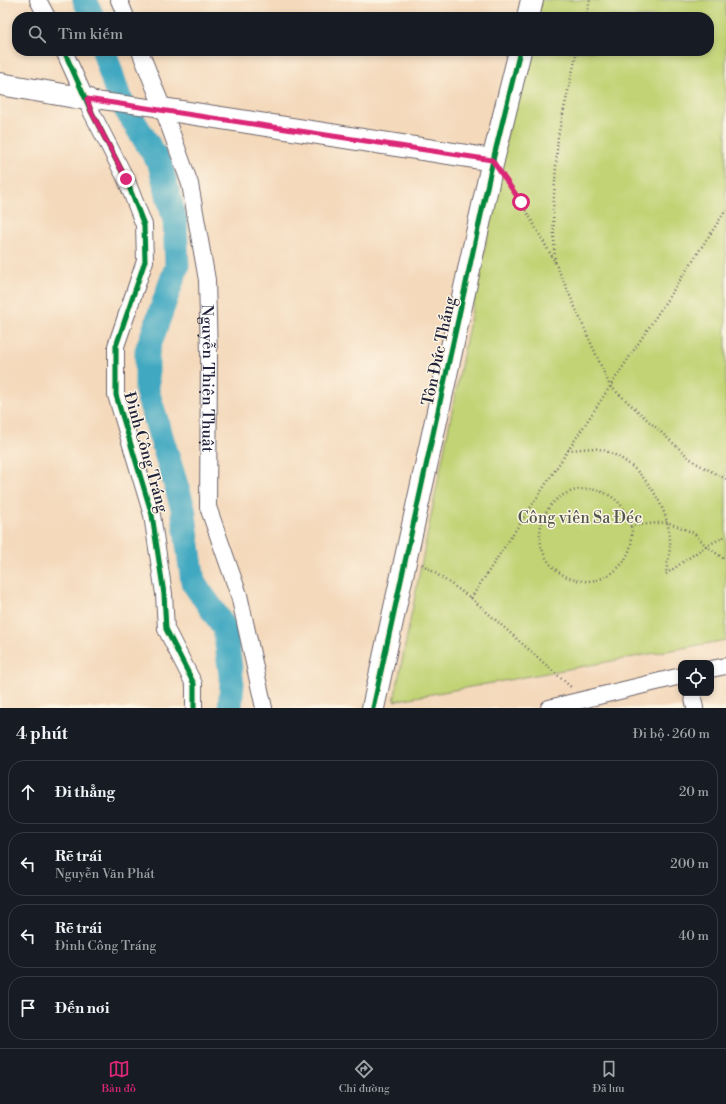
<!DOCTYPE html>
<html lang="vi">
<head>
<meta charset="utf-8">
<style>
  body { margin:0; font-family:"Libre Bodoni",serif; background:#242831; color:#f1f3f6 }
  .controls { position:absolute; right:12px; bottom:12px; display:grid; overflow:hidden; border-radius:8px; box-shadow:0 2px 6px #0003 }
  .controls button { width:36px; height:36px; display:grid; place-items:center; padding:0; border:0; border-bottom:1px solid #363941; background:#171b24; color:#f1f3f6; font:20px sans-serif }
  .stop { position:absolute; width:12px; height:12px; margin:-9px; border:3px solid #db2777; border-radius:50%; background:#fff }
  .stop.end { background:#db2777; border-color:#fff; box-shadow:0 1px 4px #0008 }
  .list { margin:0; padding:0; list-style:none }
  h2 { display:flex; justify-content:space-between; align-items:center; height:52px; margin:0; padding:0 16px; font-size:17px }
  h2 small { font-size:13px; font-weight:400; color:#9ea1a6 }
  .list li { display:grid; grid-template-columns:26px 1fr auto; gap:12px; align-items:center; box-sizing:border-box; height:64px; margin:0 8px 8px; padding:0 8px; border:1px solid #363941; border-radius:16px }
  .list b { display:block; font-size:15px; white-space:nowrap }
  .list p { margin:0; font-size:13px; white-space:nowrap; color:#9ea1a6 }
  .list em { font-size:13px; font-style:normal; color:#9ea1a6 }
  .icon { flex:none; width:22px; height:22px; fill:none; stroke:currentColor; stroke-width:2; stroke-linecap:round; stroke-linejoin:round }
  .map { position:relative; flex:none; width:726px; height:708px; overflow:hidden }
  .search { position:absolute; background:#171b24; box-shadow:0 2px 6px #0003; left:12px; right:12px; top:12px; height:44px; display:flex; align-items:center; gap:10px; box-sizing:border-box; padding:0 14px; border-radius:16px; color:#9ea1a6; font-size:15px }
  .sheet { height:340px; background:#171b24 }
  nav { display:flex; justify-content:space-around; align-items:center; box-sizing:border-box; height:56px; border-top:1px solid #363941; background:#171b24; font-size:11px; color:#9ea1a6 }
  nav a { display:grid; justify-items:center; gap:2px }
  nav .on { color:#db2777 }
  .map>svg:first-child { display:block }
  .green { fill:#c1d375; stroke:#727a58 }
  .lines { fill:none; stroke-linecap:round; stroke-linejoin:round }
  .river { stroke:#40a8c1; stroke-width:25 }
  .street-casing { stroke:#6c6268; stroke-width:18 }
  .secondary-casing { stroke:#6c6268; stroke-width:24 }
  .path { stroke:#6c6268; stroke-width:2.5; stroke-dasharray:1 3; stroke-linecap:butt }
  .street { stroke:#fff; stroke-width:16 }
  .secondary { stroke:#fff; stroke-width:22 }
  .cycleway-casing { stroke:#fcf5e5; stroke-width:8 }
  .cycleway { stroke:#00873e; stroke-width:5 }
  .route { stroke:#db2777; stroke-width:5 }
  .labels { text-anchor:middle; stroke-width:3; stroke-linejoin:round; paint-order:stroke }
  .street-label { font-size:16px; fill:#22223b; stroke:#fcf5e5 }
  .park-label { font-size:16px; fill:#52574c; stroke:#fcf5e5 }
</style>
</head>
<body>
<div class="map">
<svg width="726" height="708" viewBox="0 0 726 708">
  <rect width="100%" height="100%" fill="#fcf5e5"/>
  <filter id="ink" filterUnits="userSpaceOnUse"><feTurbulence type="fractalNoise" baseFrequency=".025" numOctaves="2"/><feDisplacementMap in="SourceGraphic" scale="8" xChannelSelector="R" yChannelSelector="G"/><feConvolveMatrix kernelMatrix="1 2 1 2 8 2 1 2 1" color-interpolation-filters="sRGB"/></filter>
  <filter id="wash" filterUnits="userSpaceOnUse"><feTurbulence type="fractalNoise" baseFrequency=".012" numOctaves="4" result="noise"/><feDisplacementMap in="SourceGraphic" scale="16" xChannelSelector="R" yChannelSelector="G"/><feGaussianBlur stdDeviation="0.9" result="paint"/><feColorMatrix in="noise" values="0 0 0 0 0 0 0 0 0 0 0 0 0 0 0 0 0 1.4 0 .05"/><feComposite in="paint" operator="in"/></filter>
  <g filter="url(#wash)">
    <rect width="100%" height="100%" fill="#f4d9bb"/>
    <polygon class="green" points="534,0 726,0 726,640 394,701 524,51 709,51 709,17 531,17"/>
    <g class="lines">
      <g class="river">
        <polyline points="85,0 92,17"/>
        <polyline points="104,51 119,98 160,164 175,221 177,266 147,351 147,391 183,508 193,582 225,628 232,684 230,708"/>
      </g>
    </g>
  </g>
  <g filter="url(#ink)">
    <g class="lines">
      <defs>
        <g id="street">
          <polyline points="38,0 47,17"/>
          <polyline points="119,0 126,17"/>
          <polyline points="64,51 91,111 126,179 144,225 145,261 116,346 116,395 152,515 164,594 166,629 194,684 194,708"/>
          <path id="s1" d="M140,51L163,109L190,184L207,280L209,354L208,507L239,595L264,708"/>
          <polyline points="87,99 163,109"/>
          <polyline points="711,669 726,666"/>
          <polyline points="692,693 695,708"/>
          <polyline points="549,708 681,676"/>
        </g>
        <g id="secondary">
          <polyline points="528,17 532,0"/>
          <polyline points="0,84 87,99"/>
          <polyline points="163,109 493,160"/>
          <polyline points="373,708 493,160 520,51"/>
        </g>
      </defs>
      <use href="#street" class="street-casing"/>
      <use href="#secondary" class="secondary-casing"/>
      <g class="path">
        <polyline points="586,17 590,0"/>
        <polyline points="506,180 521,202 555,262 610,386 694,462 726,479"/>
        <polyline points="555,262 553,211 558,136 577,51"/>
        <path d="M568,450C578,450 590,447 599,449C637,458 668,502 670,540C671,551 667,563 666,574"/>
        <circle cx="586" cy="535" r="46"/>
        <polyline points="630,526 667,522 694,533 706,546 726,560"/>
        <polyline points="422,564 471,598 572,688"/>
        <polyline points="666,574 706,546 726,536"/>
        <polyline points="471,598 726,210"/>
      </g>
      <use href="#street" class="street"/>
      <use href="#secondary" class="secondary"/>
      <defs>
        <g id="cycleway">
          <polyline points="64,51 91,111 126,179 144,225 145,261 116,346 116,395 152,515 164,594 166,629 194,684 194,708"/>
          <polyline points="373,708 493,160 520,51"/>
        </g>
      </defs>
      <use href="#cycleway" class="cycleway-casing"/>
      <use href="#cycleway" class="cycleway"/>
    </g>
  </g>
  <g class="lines" filter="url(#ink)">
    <polyline class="route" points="126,179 91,111 87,99 492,160 521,202"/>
  </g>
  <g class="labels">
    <g class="street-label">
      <text transform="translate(438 351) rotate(-78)" y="6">Tôn Đức Thắng</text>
      <text dy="6" stroke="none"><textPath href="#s1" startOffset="338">Nguyễn Thiện Thuật</textPath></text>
      <text transform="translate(147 452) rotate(74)" y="6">Đinh Công Tráng</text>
    </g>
    <g class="park-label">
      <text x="580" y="523">Công viên Sa Đéc</text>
    </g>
  </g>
</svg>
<div class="controls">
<button><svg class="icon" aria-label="locate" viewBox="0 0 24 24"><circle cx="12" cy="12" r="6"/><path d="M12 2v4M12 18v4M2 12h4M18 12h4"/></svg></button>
</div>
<div class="stop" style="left:521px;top:202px"></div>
<div class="stop end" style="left:126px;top:179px"></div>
<div class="search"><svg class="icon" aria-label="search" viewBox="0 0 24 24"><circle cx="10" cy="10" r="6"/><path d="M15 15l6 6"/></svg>Tìm kiếm</div>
</div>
<section class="sheet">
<h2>4 phút<small>Đi bộ · 260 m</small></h2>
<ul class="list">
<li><svg class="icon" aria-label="ahead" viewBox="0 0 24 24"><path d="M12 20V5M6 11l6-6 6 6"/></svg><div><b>Đi thẳng</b></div><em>20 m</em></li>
<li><svg class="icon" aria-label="left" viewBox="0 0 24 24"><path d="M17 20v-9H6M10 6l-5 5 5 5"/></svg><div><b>Rẽ trái</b><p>Nguyễn Văn Phát</p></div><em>200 m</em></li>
<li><svg class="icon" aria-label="left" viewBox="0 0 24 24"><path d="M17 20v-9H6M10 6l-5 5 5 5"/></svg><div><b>Rẽ trái</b><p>Đinh Công Tráng</p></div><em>40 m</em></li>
<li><svg class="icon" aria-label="arrive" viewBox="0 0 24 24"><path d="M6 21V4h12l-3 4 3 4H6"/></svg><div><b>Đến nơi</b></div></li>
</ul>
</section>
<nav>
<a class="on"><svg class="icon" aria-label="map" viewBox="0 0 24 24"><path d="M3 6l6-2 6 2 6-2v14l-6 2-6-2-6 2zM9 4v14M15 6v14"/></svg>Bản đồ</a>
<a><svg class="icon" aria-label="directions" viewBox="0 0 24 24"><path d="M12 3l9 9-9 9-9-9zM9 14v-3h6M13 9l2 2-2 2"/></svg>Chỉ đường</a>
<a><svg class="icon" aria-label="saved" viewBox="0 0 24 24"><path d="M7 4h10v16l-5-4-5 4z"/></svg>Đã lưu</a>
</nav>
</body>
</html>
